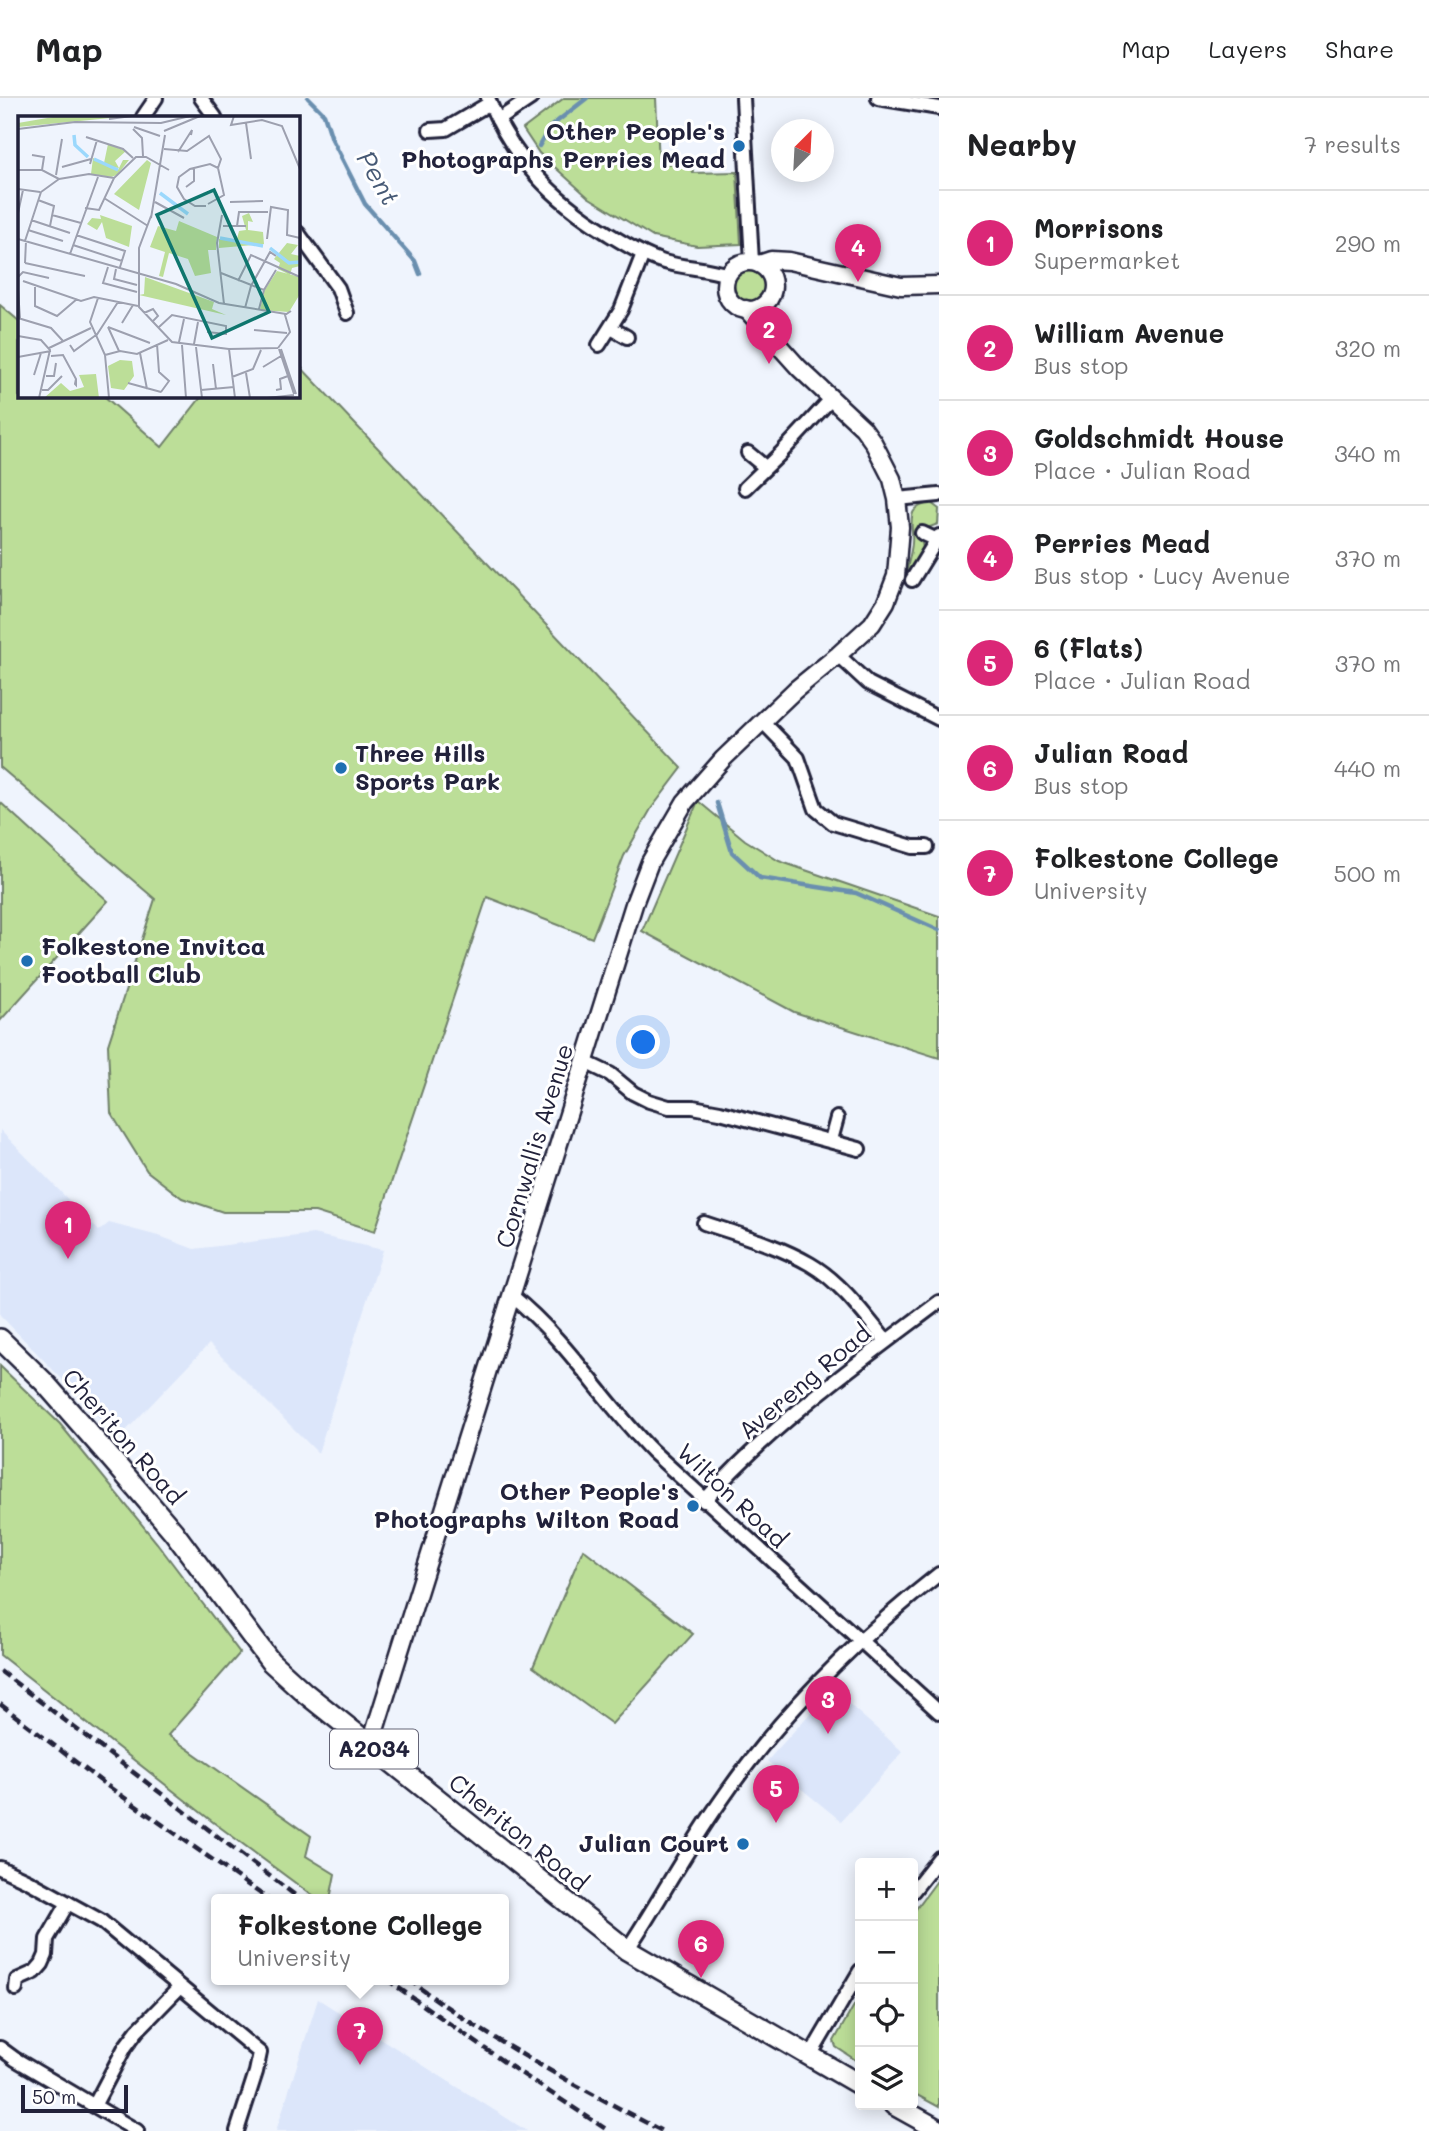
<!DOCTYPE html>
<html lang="en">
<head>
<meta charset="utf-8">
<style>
  body { margin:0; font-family:Mali,sans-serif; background:#f2f2f2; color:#202124 }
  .controls { position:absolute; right:21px; bottom:21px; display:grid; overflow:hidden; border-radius:7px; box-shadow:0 4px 18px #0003 }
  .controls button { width:63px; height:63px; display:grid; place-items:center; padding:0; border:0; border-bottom:2px solid #e0e0e0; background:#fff; color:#202124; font:35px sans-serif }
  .compass { position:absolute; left:771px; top:21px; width:63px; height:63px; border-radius:50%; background:#fff; box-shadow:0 4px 18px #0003; rotate:24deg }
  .scale { position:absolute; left:21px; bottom:18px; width:107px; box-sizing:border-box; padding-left:7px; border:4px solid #22223b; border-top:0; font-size:19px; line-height:24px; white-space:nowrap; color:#22223b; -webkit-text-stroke:5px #fff; paint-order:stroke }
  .you { position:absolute; left:644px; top:945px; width:24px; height:24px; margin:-18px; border:5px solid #fff; border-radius:50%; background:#1a73e8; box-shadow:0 0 0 10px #1a73e833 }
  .badge { display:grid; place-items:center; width:46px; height:46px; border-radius:50%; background:#db2777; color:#fff; font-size:23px; font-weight:700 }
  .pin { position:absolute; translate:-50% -58px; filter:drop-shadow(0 2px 4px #0008) }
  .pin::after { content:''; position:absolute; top:37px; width:24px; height:21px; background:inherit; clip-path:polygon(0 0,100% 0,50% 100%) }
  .popup { position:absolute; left:211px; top:1796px; width:298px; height:91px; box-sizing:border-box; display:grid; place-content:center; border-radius:7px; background:#fff; filter:drop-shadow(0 2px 5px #0005); font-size:23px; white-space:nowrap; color:#757577 }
  .popup b { font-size:26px; color:#202124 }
  .popup::after { content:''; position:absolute; left:50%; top:100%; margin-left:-14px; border:14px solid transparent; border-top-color:#fff }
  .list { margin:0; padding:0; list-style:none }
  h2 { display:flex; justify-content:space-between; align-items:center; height:91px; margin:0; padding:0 28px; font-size:30px }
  h2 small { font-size:23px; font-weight:400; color:#757577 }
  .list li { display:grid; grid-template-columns:46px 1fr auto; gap:21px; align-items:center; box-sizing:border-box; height:105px; padding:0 28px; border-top:2px solid #e0e0e0 }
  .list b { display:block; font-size:26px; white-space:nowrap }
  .list p { margin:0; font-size:23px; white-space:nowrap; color:#757577 }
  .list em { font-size:23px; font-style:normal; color:#757577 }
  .icon { flex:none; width:38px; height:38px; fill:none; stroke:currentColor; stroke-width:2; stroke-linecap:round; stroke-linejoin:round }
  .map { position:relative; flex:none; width:939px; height:2033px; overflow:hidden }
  header { display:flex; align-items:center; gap:42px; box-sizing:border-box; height:98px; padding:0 35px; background:#fff; border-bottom:2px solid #e0e0e0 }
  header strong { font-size:33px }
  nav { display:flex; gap:38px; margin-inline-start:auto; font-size:24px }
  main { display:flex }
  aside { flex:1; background:#fff }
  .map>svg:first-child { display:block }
  .built { fill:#dce6fa }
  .green { fill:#bcde98; stroke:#6f806a; stroke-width:2 }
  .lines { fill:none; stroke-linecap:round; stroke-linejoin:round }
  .stream { stroke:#6b8faf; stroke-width:4.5 }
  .minor-casing { stroke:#22223b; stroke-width:18 }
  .tertiary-casing { stroke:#22223b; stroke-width:21 }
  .primary-casing { stroke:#22223b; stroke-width:24 }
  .minor { stroke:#fff; stroke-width:12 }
  .tertiary { stroke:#fff; stroke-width:16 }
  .primary { stroke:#fff; stroke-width:19 }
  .rail { stroke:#22223b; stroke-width:4.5; stroke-dasharray:10 5; stroke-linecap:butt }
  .poi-dot { fill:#1f6fb2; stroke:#fff; stroke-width:2.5 }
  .labels { text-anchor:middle; stroke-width:6; stroke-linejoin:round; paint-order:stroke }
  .shield { fill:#fff; stroke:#646476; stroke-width:2 }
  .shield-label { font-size:23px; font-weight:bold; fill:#22223b }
  .poi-label { font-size:24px; font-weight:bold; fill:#22223b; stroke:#fff; text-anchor:end }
  .street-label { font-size:24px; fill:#22223b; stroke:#fff }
  .water-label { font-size:26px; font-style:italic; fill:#465975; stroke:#fff }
  .inset-river { fill:none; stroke:#9bd8fc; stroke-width:3.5 }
  .inset-road { fill:none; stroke:#9da0af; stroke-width:2 }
  .view { fill:#0f766e; fill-opacity:0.15; stroke:#0f766e; stroke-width:3.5 }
  .inset-edge { fill:none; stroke:#22223b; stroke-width:3.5 }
</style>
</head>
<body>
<header>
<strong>Map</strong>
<nav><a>Map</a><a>Layers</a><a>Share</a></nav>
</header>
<main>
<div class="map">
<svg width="939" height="2033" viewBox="0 0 939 2033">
  <rect width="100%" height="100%" fill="#eff4fd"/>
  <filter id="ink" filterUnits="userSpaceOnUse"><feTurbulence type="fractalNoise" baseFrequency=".0143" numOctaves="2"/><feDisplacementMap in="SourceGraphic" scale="14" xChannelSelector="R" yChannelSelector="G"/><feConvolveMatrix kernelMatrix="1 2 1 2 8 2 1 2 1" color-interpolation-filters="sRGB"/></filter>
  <g filter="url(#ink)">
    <g class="built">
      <polygon points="0,1032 99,1133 109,1125 162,1139 194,1151 313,1136 383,1152 318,1355 209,1246 119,1340 0,1217"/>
      <polygon points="832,1591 903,1654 841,1723 767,1663"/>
      <polygon points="318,1901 527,2033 276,2033"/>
    </g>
    <g class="green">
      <polygon points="564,0 656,0 659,66 692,65 693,75 737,74 741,146 697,148 653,139 588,99 539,55 523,31"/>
      <circle cx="749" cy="188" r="16"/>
      <polygon points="0,207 19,223 19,298 104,298 162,349 202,298 298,298 298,266 682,670 651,711 624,758 592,840 487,799 375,1133 315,1114 223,1114 182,1100 147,1073 111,1015 108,947 155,801 0,669"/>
      <path d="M931,405L939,411L938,426L930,429H920L915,437L922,445L924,454L907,481L905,480C907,469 911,457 912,445C914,426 903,409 931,405Z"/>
      <polygon points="698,703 745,742 779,763 939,818 939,960 794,914 642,833"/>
      <polygon points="0,704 108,803 0,923"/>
      <polygon points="0,1268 60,1326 157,1445 240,1555 168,1637 311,1738 306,1758 335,1776 330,1801 317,1801 213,1724 0,1557"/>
      <polygon points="583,1451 693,1536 612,1626 533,1569"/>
      <polygon points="939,1780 939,2009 913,1995 913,1815"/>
      <polygon points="860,1897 860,1965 836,1949 834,1943"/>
    </g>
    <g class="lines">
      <g class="stream">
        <polyline points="308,0 324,16 332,41 365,106 415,163 420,176"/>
        <polyline points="539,48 550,29 587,0"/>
        <polyline points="717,705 732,754 760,780 856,795 939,832"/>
      </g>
      <defs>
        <g id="minor">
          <polyline points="201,0 215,19"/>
          <path d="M488,0C512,60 552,101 607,135C625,146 644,158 664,164C685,170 707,170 728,177"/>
          <polyline points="743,0 752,164"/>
          <polyline points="878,0 939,10"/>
          <polyline points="143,19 156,0"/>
          <polyline points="498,22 531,0"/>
          <polyline points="430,32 446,31 490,5"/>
          <polyline points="298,135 338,190 347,215"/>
          <polyline points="611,230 627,239"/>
          <polyline points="599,247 621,212 643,156"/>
          <polyline points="748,355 765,369"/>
          <polyline points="745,390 780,356 832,300"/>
          <polyline points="897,401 939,397"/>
          <polyline points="922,435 937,442"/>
          <polyline points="912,482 939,438"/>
          <polyline points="838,557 868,585 939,621"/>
          <polyline points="763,624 798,660 816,711 833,725 913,749 927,749"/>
          <polyline points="585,964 610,976 633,995 649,1003 669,1009 693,1009 720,1014 859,1051"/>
          <polyline points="831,1042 837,1020"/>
          <path d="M704,1125C740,1137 777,1147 810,1166C841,1184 864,1216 886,1243"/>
          <path d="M512,1198C566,1241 604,1304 652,1353L939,1614"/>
          <path d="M704,1403C772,1326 858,1265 939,1204"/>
          <polyline points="0,1770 28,1783 101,1823 260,1955 256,1974 237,2033"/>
          <polyline points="913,1793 939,1760"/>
          <path d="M627,1852C659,1804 685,1754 718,1707C778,1619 856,1541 939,1476"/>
          <polyline points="16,1891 17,1882 35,1874 42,1866 46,1857 47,1841 68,1805"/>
          <polyline points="0,1950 15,1961 137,2033"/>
          <polyline points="810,1958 860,1873"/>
          <polyline points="94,2008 125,1949 137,1933 179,1890"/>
        </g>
        <g id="tertiary">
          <circle cx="749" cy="188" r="24"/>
          <polyline points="759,166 771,162 789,163 901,188 939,187"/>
          <polyline points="370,1648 635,803 650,764 685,704 723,661 795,592 838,557 872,526 886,504 896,478 900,429 897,401 892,381 873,344 863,330 799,270 746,211"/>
        </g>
        <g id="primary">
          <polyline points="0,1241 44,1284 114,1364 173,1433 270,1563 305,1595 627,1852 860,1987"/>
          <polyline points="894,2007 939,2032"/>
        </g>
      </defs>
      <use href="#minor" class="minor-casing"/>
      <use href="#tertiary" class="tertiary-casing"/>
      <use href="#primary" class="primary-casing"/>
      <use href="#minor" class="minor"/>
      <use href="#tertiary" class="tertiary"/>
      <use href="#primary" class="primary"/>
      <g class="rail">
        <polyline points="0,1573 300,1801"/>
        <polyline points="0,1606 102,1684 268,1801"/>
        <polyline points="386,1881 507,1966 609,2033"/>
        <path d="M408,1881C487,1941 575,1987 662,2033"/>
      </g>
    </g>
  </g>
  <g class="poi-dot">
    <circle cx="739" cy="48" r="7"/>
    <circle cx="341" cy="670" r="7"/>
    <circle cx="27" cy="863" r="7"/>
    <circle cx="693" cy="1408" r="7"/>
    <circle cx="743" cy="1746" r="7"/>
  </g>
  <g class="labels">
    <rect class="shield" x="330" y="1631.5" width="88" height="39" rx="5"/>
    <g class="shield-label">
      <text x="374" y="1659">A2034</text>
    </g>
    <g class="poi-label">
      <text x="725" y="42">Other People's<tspan x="725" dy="28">Photographs Perries Mead</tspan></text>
      <text x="355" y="664" text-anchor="start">Three Hills<tspan x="355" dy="28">Sports Park</tspan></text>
      <text x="41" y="857" text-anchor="start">Folkestone Invitca<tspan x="41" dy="28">Football Club</tspan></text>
      <text x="679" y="1402">Other People's<tspan x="679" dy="28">Photographs Wilton Road</tspan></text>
      <text x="729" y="1754">Julian Court</text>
    </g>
    <g class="street-label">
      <text transform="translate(535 1048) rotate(-73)" y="8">Cornwallis Avenue</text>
      <text transform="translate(805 1284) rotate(-40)" y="8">Avereng Road</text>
      <text transform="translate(123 1339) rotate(49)" y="8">Cheriton Road</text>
      <text transform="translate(732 1398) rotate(43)" y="8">Wilton Road</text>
      <text transform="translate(518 1735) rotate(39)" y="8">Cheriton Road</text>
    </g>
    <g class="water-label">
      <text transform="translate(378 80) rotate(60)" y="9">Pent</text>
    </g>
  </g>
  <g transform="translate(18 18)">
    <rect width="282" height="282" fill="#eff4fd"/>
    <path d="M41,0L58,1L113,0L0,11V7ZM90,28L108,35L97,45L101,52L91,51L100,54L105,44H111L99,59L93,61L73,58L75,42L86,47ZM129,44L133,47L121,94L96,78ZM231,97L235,106L230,105V114L245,116L246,128L201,132V123H219L221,115L228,114L224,100ZM82,99L114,110L111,131L88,122L84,106L79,114L69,108L74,102L83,103ZM161,105L199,121L198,134H190L193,157L177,160L170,143L151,137L145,161L141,160L147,136L132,131L140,110L158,115ZM269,127L280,129L273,138L282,140V150L274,152L272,159L260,153L262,147L256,143ZM259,155L282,161V178L271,196L242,194L246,175ZM127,161L196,186L194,193L208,199L121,179L126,178ZM102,244L114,245L116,260L106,274L93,272L90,250ZM78,258L81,282H26L43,267L52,275L66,271L61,259Z" fill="#bcde98"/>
    <path class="inset-river" d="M56,19L57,29L70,41M76,43L100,54M142,77L170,98M202,122L245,130M252,132L271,147L282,146"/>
    <path class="inset-road" d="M216,0L213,9L244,4L264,10L282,53M91,3L114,0M228,7L233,43M116,11L142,20M0,13L57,6L143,7L172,0M115,13L124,22L125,40M146,15L182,0M68,21L105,33L115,42M146,33L169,35L191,20L203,43L200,52M160,36L174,14L173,19M14,39L26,41L24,54M72,48L79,24M44,51L73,43M0,54H24L41,63M38,59L44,23M41,63L71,58L96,62M168,71L176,65V52M0,73L22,76M86,82L130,110M20,84L36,90L32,110M137,86L166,102M212,86L245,85M190,88L206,79L200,52M188,90H177L166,83L159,71L161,61L172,53L192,48L200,52M67,92L81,94L96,62L118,41H128L151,54M0,97L5,74M34,99L63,107M204,99L199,127L206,188M133,100L121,132V191L154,226L211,233M133,102L147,19M13,104L52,117M205,110H228M219,110L221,96H250M10,114L45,125M58,119L107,135L102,151M0,123L158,168L201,187L268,198M249,123L253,91L270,94L269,119L282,122M7,125L23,76L41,63M55,129L104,145M52,138L80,61M7,147L67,160M7,147L8,125M90,151L85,167L119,176M98,153L96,163L119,169M203,157L246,174M0,161L5,156L31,162M5,165L63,185L76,181L120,190M220,165L233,139L282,161M17,171V190L39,200L59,183M0,174L2,202M80,182L72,206L87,239L91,282M227,192L233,170L252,136L258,140M241,193L246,174L258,154M126,197L135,193L140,200L135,205M0,202L33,212L45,225M104,207L115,189M90,211L132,227M90,211L101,235M141,211L154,199L208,210V218L189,216M236,214L269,217M0,220L23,224L32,234L21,282M78,220L100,186M161,226L166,203M139,228L141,256L151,265L143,276M176,228L180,206M52,229L56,235L78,219M164,229L168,282M178,231L184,282M31,232L73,212M260,232L272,216L267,199L273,195M261,233L276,278M263,233L278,278M122,237L129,273M87,239L102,235L119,238L150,224M33,240L45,239L58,263V269L57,268L58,263M0,241L33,235M195,248L198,273M245,251L263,240M228,257L232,282M16,259L23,237M28,260H36L38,247M214,261L235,253L243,234M110,267L143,276M24,274H30L44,260M183,274L216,271M258,274L263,273L262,263L270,260M217,282L211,233L260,232M249,282L276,279"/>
    <path class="view" d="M196,74L251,196L194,222L139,99Z"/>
    <rect width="282" height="282" class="inset-edge"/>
  </g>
</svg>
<div class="controls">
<button>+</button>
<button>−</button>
<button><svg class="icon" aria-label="locate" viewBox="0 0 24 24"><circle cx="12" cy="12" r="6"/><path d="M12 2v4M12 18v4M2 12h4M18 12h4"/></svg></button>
<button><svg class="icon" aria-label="layers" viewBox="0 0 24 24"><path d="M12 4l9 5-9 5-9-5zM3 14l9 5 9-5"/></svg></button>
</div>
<svg class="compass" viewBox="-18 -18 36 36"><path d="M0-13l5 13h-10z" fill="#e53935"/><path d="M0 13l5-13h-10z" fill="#757577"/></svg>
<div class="scale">50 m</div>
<div class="you"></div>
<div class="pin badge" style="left:68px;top:1161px">1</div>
<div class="pin badge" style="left:769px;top:266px">2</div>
<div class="pin badge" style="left:828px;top:1636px">3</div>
<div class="pin badge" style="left:858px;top:184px">4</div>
<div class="pin badge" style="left:776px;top:1725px">5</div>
<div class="pin badge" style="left:701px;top:1880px">6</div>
<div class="pin badge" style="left:360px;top:1967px">7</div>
<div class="popup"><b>Folkestone College</b>University</div>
</div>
<aside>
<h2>Nearby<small>7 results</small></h2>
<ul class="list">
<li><span class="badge">1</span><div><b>Morrisons</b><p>Supermarket</p></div><em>290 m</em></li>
<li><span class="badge">2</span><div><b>William Avenue</b><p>Bus stop</p></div><em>320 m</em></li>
<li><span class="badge">3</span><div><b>Goldschmidt House</b><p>Place · Julian Road</p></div><em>340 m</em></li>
<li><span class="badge">4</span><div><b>Perries Mead</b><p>Bus stop · Lucy Avenue</p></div><em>370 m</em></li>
<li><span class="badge">5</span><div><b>6 (Flats)</b><p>Place · Julian Road</p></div><em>370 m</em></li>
<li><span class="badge">6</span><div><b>Julian Road</b><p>Bus stop</p></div><em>440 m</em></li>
<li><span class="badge">7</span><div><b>Folkestone College</b><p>University</p></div><em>500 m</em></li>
</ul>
</aside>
</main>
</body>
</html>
